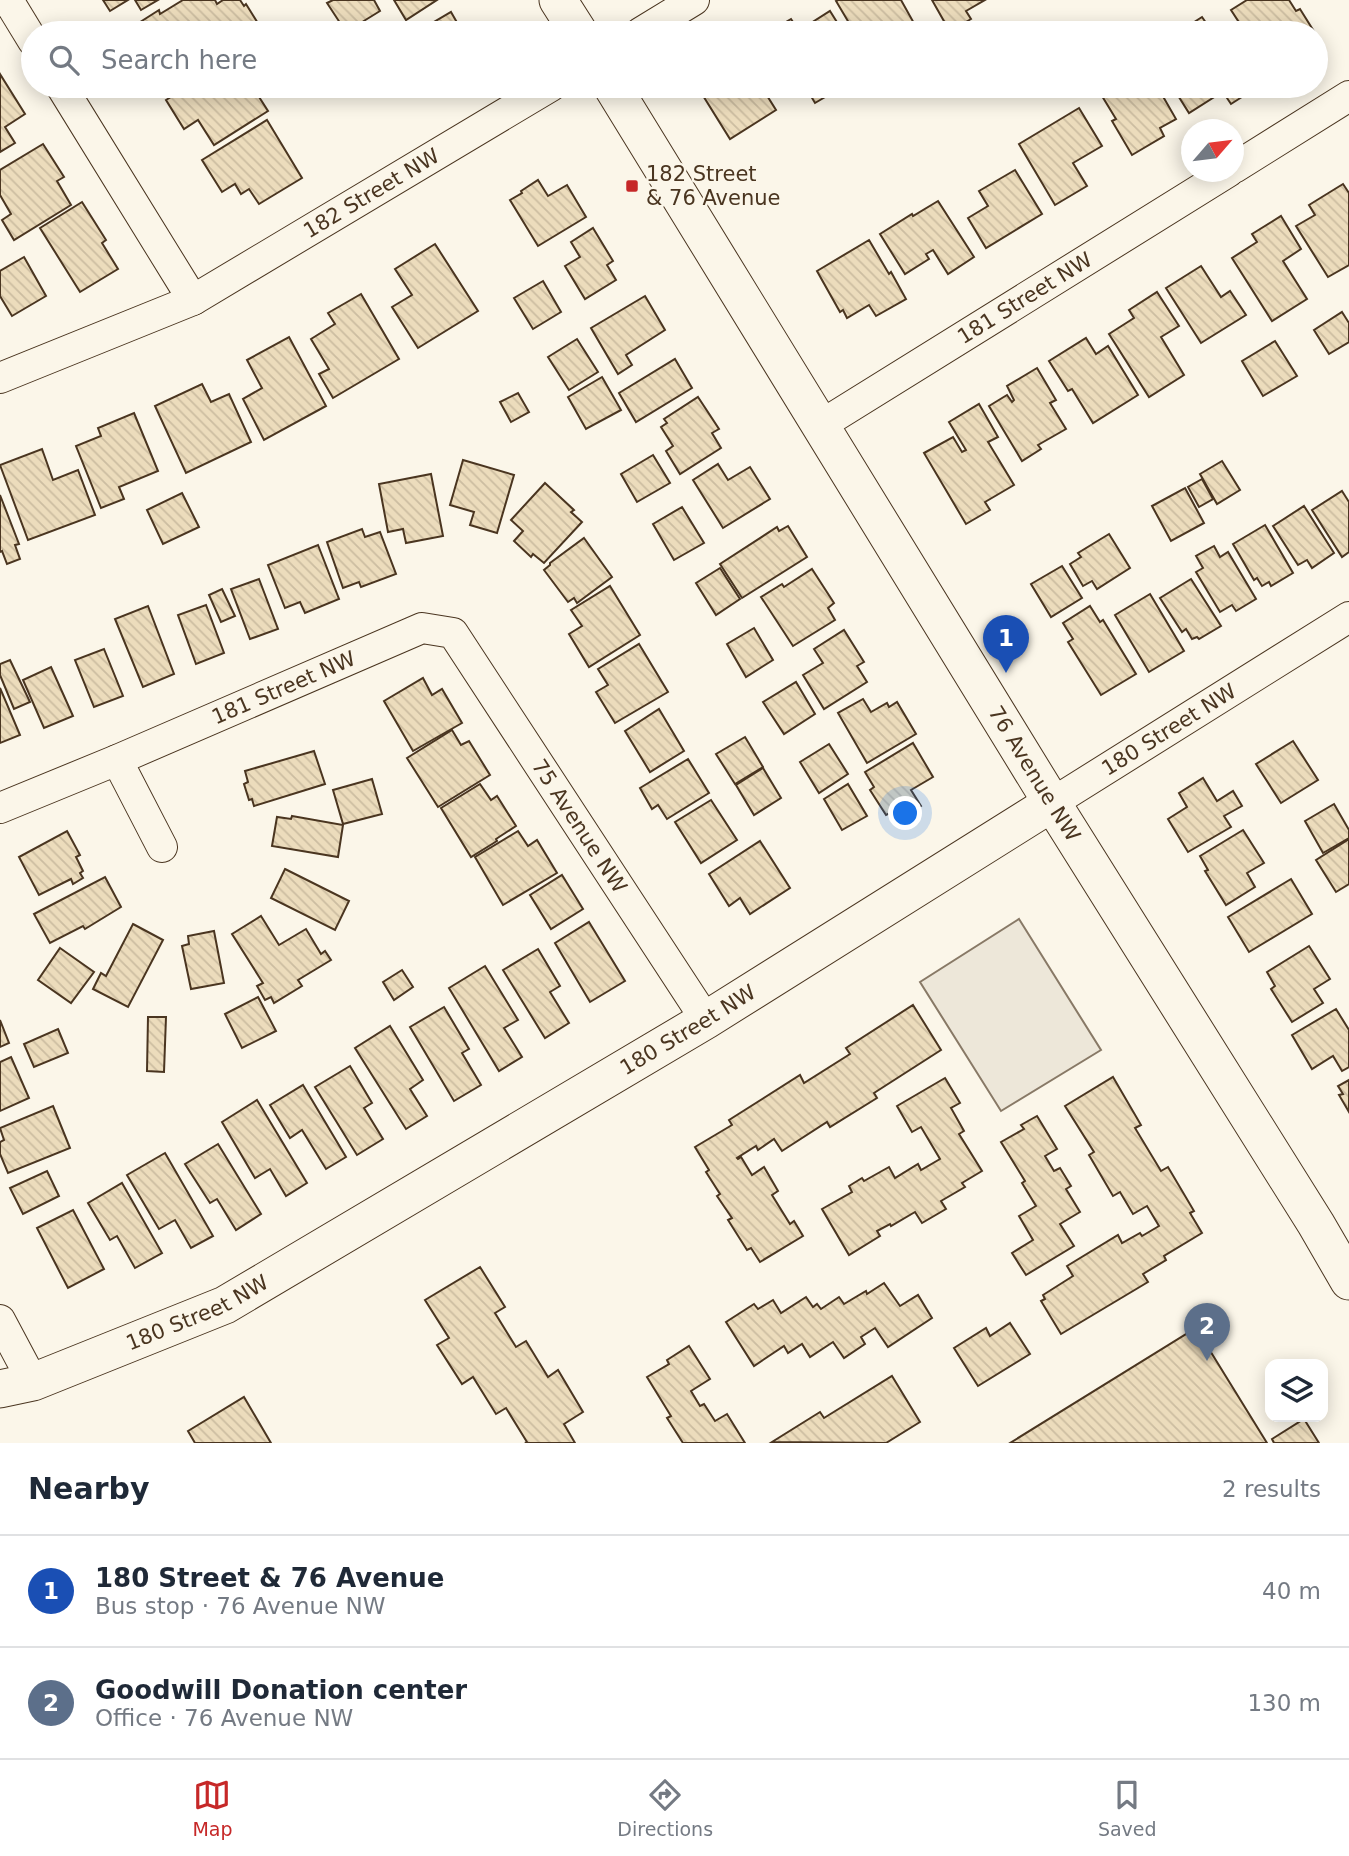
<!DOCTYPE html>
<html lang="en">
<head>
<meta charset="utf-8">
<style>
  body { margin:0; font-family:"DejaVu Sans",sans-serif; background:#f2f2f3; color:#1f2937 }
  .controls { position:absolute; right:21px; bottom:21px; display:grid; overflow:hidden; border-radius:14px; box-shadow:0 4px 18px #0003 }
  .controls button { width:63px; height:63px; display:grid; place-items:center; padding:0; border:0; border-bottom:2px solid #e0e1e3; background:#fff; color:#1f2937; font:35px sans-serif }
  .compass { position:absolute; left:1181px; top:119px; width:63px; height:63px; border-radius:50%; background:#fff; box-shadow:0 4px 18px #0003; rotate:62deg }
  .you { position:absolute; left:906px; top:814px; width:24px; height:24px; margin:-18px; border:5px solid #fff; border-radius:50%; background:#1a73e8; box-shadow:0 0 0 10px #1a73e833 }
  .badge { display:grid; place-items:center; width:46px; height:46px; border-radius:50%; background:#c62828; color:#fff; font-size:23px; font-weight:700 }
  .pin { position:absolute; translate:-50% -58px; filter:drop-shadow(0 2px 4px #0008) }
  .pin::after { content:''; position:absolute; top:37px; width:24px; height:21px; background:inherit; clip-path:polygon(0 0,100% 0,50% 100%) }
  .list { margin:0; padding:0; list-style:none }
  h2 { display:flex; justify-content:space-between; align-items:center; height:91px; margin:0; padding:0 28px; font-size:30px }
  h2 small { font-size:23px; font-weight:400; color:#747a83 }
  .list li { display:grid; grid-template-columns:46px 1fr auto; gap:21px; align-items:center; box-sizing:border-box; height:112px; padding:0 28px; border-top:2px solid #e0e1e3 }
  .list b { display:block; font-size:26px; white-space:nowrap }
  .list p { margin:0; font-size:23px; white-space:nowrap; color:#747a83 }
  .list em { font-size:23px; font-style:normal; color:#747a83 }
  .icon { flex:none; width:38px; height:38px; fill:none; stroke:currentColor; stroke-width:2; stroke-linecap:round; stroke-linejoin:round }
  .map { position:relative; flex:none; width:1349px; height:1443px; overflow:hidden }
  .search { position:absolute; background:#fff; box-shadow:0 4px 18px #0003; left:21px; right:21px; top:21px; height:77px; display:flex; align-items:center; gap:18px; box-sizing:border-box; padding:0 24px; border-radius:38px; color:#747a83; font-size:26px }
  .sheet { height:315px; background:#fff }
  nav { display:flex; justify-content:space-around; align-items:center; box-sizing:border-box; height:98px; border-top:2px solid #e0e1e3; background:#fff; font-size:19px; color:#747a83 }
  nav a { display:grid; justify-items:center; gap:4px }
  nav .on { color:#c62828 }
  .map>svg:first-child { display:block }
  .parking { fill:#ede7d9; stroke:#887966; stroke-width:2 }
  .building { fill:url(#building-back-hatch); stroke:#4a3520; stroke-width:2 }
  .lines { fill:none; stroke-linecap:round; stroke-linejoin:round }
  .minor-casing { stroke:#4a3520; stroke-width:32 }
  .tertiary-casing { stroke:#4a3520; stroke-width:39 }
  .minor { stroke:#fbf6e9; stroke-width:30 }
  .tertiary { stroke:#fbf6e9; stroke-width:37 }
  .poi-dot { fill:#c62828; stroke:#fbf6e9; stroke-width:2.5 }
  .labels { text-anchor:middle; stroke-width:5; stroke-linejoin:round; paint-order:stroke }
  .poi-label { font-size:21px; fill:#4a3520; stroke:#fbf6e9; text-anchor:start }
  .street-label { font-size:21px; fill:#4a3520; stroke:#fbf6e9 }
</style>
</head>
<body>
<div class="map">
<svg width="1349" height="1443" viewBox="0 0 1349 1443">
  <defs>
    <pattern id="building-back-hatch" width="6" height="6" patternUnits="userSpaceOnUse" patternTransform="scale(1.75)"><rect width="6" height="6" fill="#ecdcbc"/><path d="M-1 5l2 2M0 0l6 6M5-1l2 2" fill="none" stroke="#ccbda1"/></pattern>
  </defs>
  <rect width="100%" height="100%" fill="#fbf6e9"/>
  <polygon class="parking" points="1019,919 1101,1050 1001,1111 920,982"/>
  <g class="building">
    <polygon points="103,0 128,0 110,11"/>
    <polygon points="135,0 158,0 141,10"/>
    <polygon points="183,0 215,0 217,4 223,0 240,0 244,6 246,4 259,25 246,33 123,33 159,10 160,14"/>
    <polygon points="333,0 374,0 380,11 346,32 327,3"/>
    <polygon points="394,0 437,0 406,20"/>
    <polygon points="838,0 901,0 915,25 901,33 855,33 836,1"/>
    <polygon points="932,0 985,0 966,11 971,19 947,33 942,25 945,23"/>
    <polygon points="1247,0 1289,0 1296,11 1300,9 1315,33 1246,33 1231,10"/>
    <polygon points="830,11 840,27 837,29 840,33 802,33 800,30"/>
    <polygon points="451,12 463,33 418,33 417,32"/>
    <polygon points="1202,17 1213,33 1177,33"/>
    <polygon points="791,19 800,33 767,33"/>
    <polygon points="0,74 25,114 5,127 15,143 0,152"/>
    <polygon points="189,86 252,86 268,111 214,145 198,120 184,129 166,100"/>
    <polygon points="697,86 761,86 776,110 730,139"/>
    <polygon points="805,86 864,86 849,95 844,86 815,103"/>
    <polygon points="1022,86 1047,86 1029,96"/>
    <polygon points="1108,86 1157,86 1176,119 1160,128 1164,136 1132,155 1112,121 1116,119 1099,91"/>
    <polygon points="1172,86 1213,86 1219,94 1189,113"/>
    <polygon points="1219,86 1259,86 1231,104"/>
    <polygon points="1079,108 1102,146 1073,163 1087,186 1055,205 1019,144"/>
    <polygon points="267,120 302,178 259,204 249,189 241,194 235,184 222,192 202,160"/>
    <polygon points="43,144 64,177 57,181 71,205 14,240 2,220 11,214 0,195 0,170"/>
    <polygon points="1015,170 1042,214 986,248 968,218 988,206 979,191"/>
    <polygon points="538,180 548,196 567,185 586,217 538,246 510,200 522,193 521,191"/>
    <polygon points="1343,184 1349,193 1349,265 1328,277 1296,226 1315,215 1309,205"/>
    <polygon points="938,201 974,257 948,274 933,250 926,254 929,259 905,274 880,234 912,214 913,216"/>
    <polygon points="82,202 106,240 102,243 118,269 80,292 40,228"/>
    <polygon points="1281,216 1301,249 1283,261 1307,299 1272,321 1232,258 1257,242 1252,234"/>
    <polygon points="593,228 613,261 607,265 616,280 585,299 565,266 580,257 571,242"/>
    <polygon points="869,240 889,274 891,272 906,299 876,316 869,305 847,318 843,310 840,312 817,271"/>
    <polygon points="435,244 478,311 418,348 392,307 412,295 395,269"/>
    <polygon points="24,257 46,296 12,316 0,296 0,271"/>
    <polygon points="1201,266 1221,297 1230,291 1246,315 1201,343 1166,288"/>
    <polygon points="543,281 561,312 533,329 514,298"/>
    <polygon points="1157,292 1179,326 1161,337 1184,375 1149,397 1109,334 1134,318 1129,310"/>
    <polygon points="361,294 399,359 333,398 319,374 329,369 311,339 335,324 328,313"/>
    <polygon points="645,296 665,330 626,355 632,365 618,374 591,328"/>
    <polygon points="1342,312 1349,323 1349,342 1329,354 1314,330"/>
    <polygon points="289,337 326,406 264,440 243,399 262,388 247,360"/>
    <polygon points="1086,338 1096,354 1108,346 1138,395 1093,423 1072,389 1068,391 1049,361"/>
    <polygon points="577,339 598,372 569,390 548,357"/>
    <polygon points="1275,341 1297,376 1263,396 1242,361"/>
    <polygon points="675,359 692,388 636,422 619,393"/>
    <polygon points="1037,368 1056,400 1050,403 1066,429 1038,445 1041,449 1022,461 989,406 1007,395 1012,402 1014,400 1007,386"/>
    <polygon points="602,377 621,410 586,429 568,397"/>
    <polygon points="202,384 211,402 229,394 251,442 186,473 155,406"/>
    <polygon points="518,393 529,412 511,422 500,402"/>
    <polygon points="698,397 719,429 712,433 721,448 680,474 666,451 673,446 661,427 667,423 664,419"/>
    <polygon points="979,404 998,437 988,442 1014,485 985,502 990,510 966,524 924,453 953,437 962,452 966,450 949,422"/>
    <polygon points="134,413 158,471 119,487 124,499 101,508 76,446 101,436 98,428"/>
    <polygon points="42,449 53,480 78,470 95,515 28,540 0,465"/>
    <polygon points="653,455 670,483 637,502 621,474"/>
    <polygon points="463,460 514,475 497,533 470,525 474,512 450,505"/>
    <polygon points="1222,461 1240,490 1217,504 1200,474"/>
    <polygon points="718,464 728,480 750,467 770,499 723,528 693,480"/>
    <polygon points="431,474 443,536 406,543 403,529 388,532 379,484"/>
    <polygon points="1202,479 1213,499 1199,507 1188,487"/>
    <polygon points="545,483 574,510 571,512 582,522 544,563 533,554 531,557 514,541 523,531 511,520"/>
    <polygon points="1185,488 1204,523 1171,541 1152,506"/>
    <polygon points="1342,491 1349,502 1349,552 1342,557 1312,510"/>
    <polygon points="182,493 199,527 163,544 147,510"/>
    <polygon points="0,495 19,544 15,545 20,559 7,564 2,551 0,552"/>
    <polygon points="1304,506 1334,553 1312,568 1307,560 1298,565 1273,526"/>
    <polygon points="682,507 704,543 674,560 653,524"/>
    <polygon points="1265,525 1293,573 1271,586 1269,582 1262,586 1257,578 1254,580 1233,544"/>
    <polygon points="788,526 807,557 742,598 720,564 777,527 779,531"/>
    <polygon points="362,529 365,537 380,532 396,574 361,587 359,582 343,588 327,542"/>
    <polygon points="1109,534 1130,568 1097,589 1092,581 1083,586 1070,564 1081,557 1078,553"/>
    <polygon points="584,538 612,577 577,603 574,598 568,602 544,570 550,565 550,563"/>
    <polygon points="318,545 339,599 305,613 300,602 285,608 268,565"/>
    <polygon points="1214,546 1220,557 1228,552 1256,599 1236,611 1232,605 1220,612 1196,572 1203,568 1196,556"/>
    <polygon points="1062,566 1082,598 1051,617 1031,584"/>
    <polygon points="720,568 740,599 716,615 696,583"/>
    <polygon points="812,569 834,603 828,608 835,620 793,646 761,597 782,584 784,587"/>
    <polygon points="259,579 278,629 250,639 231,589"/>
    <polygon points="1191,579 1221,626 1199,639 1197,637 1192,639 1186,629 1182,632 1160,598"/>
    <polygon points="610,586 640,635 589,667 569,634 582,626 571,610"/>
    <polygon points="222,589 235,616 221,622 209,595"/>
    <polygon points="1150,594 1184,651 1149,672 1115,615"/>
    <polygon points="206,605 224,653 196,664 178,615"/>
    <polygon points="148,606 174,674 143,687 115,619"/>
    <polygon points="1090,606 1100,622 1103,620 1136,674 1101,695 1068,642 1073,639 1063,623"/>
    <polygon points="754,628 773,660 746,677 727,644"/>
    <polygon points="844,630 864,662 857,666 867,682 824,709 803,675 823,663 814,649"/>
    <polygon points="639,644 668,692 615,723 596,692 608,685 598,669"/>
    <polygon points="104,649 123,696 94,707 75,660"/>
    <polygon points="10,660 30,702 14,709 0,675 0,664"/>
    <polygon points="51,667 73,716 44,728 23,680"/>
    <polygon points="423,678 432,695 442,689 462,723 413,751 384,701"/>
    <polygon points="796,682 815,714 784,734 763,702"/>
    <polygon points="0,688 20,735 0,743"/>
    <polygon points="863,699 871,712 887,703 889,707 897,702 916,734 867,763 838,713"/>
    <polygon points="659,709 684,751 650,772 625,731"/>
    <polygon points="452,730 461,745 469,741 490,775 438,807 407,758"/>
    <polygon points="745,737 763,767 735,784 716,754"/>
    <polygon points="1293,741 1318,780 1281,803 1256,764"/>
    <polygon points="913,743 933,777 911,790 921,806 895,822 890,813 886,815 870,790 874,787 865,772"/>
    <polygon points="829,744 848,774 819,793 800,762"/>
    <polygon points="314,751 325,784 254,806 252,799 249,800 244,784 248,782 245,771"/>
    <polygon points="688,759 709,793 667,819 658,805 652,809 640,788"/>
    <polygon points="763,768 781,798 754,815 736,785"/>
    <polygon points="1203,778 1217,801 1233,791 1242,806 1224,816 1231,827 1188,852 1168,819 1187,807 1179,793"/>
    <polygon points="372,779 382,814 343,824 333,790"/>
    <polygon points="480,784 491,800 497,796 516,826 496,839 497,841 471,857 441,808"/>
    <polygon points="848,784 867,816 842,830 824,799"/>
    <polygon points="711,800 737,840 701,863 675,822"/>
    <polygon points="1334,804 1349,830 1349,838 1323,853 1305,821"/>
    <polygon points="292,816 343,825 338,857 272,846 277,817 291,819"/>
    <polygon points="1243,830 1264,863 1247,873 1255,887 1226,905 1205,871 1208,870 1200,856"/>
    <polygon points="67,831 80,855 76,857 83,871 80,873 83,878 73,884 71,879 39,895 19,857"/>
    <polygon points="518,831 528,846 537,840 557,873 503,905 475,857"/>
    <polygon points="1349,839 1349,884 1336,892 1316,860"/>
    <polygon points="760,841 790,888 750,914 740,898 729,906 709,874"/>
    <polygon points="285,869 349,901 335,930 271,898"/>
    <polygon points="562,875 583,909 551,929 530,895"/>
    <polygon points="105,877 121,907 85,929 83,926 50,943 34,914"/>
    <polygon points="1291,879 1312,914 1249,952 1228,917"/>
    <polygon points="261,916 279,945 306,929 321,954 325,951 331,960 298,980 302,986 274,1003 271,997 265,1000 257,986 263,983 232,934"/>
    <polygon points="589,922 625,981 590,1002 555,943"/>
    <polygon points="133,924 163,940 128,1007 93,989 101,973 106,976"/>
    <polygon points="214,931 224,983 191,989 182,946 189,944 188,936"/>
    <polygon points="1309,946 1330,979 1314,989 1323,1003 1292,1022 1271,989 1275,986 1267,972"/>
    <polygon points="60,948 94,972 71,1003 38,980"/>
    <polygon points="538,949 560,986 550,992 569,1023 545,1038 503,970"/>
    <polygon points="485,966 518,1020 504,1028 522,1057 499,1071 449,988"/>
    <polygon points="402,970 413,987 394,1000 383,982"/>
    <polygon points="258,997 276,1031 242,1048 225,1014"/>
    <polygon points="913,1005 941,1050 874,1093 877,1098 830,1127 827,1122 782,1151 774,1139 758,1150 756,1146 737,1158 738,1159 741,1157 752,1175 764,1167 778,1191 772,1195 790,1224 794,1221 803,1236 760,1262 751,1248 747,1250 728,1220 732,1218 717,1196 720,1194 706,1172 709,1170 695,1147 732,1125 729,1120 800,1075 804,1083 850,1054 846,1048"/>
    <polygon points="444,1007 469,1049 462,1053 481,1085 454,1101 410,1027"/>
    <polygon points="1336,1009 1349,1030 1349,1067 1342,1071 1333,1056 1312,1069 1292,1035"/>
    <polygon points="148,1017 166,1017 164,1072 147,1071"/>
    <polygon points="0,1020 9,1043 0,1047"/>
    <polygon points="390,1026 423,1080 410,1089 427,1116 406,1129 355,1048"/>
    <polygon points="58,1029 68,1053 34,1067 24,1044"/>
    <polygon points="11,1057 29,1098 0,1111 0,1062"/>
    <polygon points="350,1066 372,1103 364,1108 383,1139 357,1155 315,1087"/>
    <polygon points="1113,1077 1141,1125 1135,1128 1161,1171 1168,1167 1194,1211 1190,1213 1202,1233 1164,1256 1166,1260 1143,1274 1148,1282 1061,1334 1041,1301 1045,1299 1043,1295 1073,1276 1067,1266 1118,1235 1122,1243 1140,1233 1142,1236 1159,1226 1147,1206 1133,1214 1120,1192 1113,1196 1089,1155 1094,1152 1065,1106"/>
    <polygon points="945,1078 960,1103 951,1108 964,1131 959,1134 982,1171 962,1183 965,1187 941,1201 946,1209 922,1223 915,1212 891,1226 890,1224 877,1231 880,1236 849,1255 822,1209 852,1192 849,1186 862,1178 864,1181 889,1167 895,1178 918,1164 921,1170 940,1159 921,1127 912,1132 897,1106"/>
    <polygon points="1349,1080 1349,1112 1339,1095 1343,1094 1338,1086"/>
    <polygon points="303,1085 346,1157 326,1169 302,1130 290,1138 270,1105"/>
    <polygon points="257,1100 307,1183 286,1196 270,1169 255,1178 222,1122"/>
    <polygon points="53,1106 70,1148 8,1173 0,1154 0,1142 4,1140 0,1128"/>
    <polygon points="1037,1116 1057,1149 1045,1156 1054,1171 1060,1168 1071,1186 1066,1189 1080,1212 1060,1224 1074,1246 1026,1275 1012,1253 1033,1240 1019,1216 1036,1206 1022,1183 1025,1181 1001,1142 1024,1129 1021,1125"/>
    <polygon points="218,1144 261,1214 236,1230 217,1199 210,1203 185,1164"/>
    <polygon points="165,1153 213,1236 191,1248 175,1220 159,1229 127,1175"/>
    <polygon points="47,1171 59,1196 23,1214 10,1188"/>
    <polygon points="122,1183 162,1253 135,1268 117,1236 110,1240 88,1203"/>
    <polygon points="73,1210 104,1269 68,1288 37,1228"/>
    <polygon points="480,1267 505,1307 495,1313 516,1347 526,1341 548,1377 558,1370 583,1412 564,1424 575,1443 525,1443 527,1442 506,1408 496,1414 473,1377 462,1384 437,1345 449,1338 425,1300"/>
    <polygon points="884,1283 900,1306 918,1295 932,1318 888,1347 875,1328 861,1337 865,1344 844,1358 833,1342 810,1357 802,1344 788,1353 784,1346 754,1366 726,1322 754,1304 758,1309 773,1300 781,1313 806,1297 813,1307 817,1304 821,1309 839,1297 844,1304 866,1291 867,1294"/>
    <polygon points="1010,1323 1030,1354 978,1386 954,1348 986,1328 990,1336"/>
    <polygon points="1196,1328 1267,1443 1010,1443"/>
    <polygon points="689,1346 710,1379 691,1391 700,1406 704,1404 715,1421 727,1414 745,1443 683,1443 667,1418 671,1416 647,1377 669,1364 667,1360"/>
    <polygon points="892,1376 920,1422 886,1443 772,1442 820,1412 824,1418"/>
    <polygon points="244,1397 271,1443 195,1443 188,1431"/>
    <polygon points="1304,1419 1319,1443 1274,1443 1272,1439"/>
  </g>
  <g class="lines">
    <defs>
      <g id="minor">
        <polyline points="8,0 33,41"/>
        <polyline points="640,33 694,0"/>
        <polyline points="61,86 193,300"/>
        <polyline points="1234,168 1349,96"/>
        <path id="s1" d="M0,378L193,300L551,86"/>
        <path id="s2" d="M821,425L1228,172"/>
        <polyline points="117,760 162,847"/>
        <path id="s3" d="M1052,803L1349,617"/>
        <path id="s4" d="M0,808L117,760L422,628L453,633L706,1020"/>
        <polyline points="0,1320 33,1382"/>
      </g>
      <g id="tertiary">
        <polyline points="558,0 579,33"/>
        <path id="s5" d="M612,86L1052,803L1316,1224L1349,1281"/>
        <path id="s6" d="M0,1389L33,1382L225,1305L706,1020L1052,803"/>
      </g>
    </defs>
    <use href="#minor" class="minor-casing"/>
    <use href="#tertiary" class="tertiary-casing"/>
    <use href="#minor" class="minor"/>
    <use href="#tertiary" class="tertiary"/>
  </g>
  <rect class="poi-dot" x="625" y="179" width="14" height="14" rx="3.5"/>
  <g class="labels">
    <g class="poi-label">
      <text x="646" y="181">182 Street<tspan x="646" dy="24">&amp; 76 Avenue</tspan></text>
    </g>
    <g class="street-label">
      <text dy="7" stroke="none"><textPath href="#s1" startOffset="416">182 Street NW</textPath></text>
      <text dy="7" stroke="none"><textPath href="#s2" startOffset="240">181 Street NW</textPath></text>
      <text dy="7" stroke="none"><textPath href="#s4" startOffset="308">181 Street NW</textPath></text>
      <text dy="7" stroke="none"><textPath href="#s3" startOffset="138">180 Street NW</textPath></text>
      <text dy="7" stroke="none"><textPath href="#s5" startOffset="807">76 Avenue NW</textPath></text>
      <text dy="7" stroke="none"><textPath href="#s4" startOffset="721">75 Avenue NW</textPath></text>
      <text dy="7" stroke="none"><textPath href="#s6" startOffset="779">180 Street NW</textPath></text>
      <text dy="7" stroke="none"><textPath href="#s6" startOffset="212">180 Street NW</textPath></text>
    </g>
  </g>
</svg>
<div class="controls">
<button><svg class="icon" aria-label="layers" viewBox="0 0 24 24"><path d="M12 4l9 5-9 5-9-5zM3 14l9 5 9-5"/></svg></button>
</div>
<svg class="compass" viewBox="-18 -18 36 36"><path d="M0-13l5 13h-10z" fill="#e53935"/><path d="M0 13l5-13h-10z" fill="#747a83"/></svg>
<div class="you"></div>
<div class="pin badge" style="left:1006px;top:673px;background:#1a4fb4">1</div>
<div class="pin badge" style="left:1207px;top:1361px;background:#5c6f8a">2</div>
<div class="search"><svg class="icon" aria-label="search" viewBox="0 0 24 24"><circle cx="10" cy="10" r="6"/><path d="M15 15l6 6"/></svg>Search here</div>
</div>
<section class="sheet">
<h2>Nearby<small>2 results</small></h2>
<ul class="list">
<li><span class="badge" style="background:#1a4fb4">1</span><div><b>180 Street &amp; 76 Avenue</b><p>Bus stop · 76 Avenue NW</p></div><em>40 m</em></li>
<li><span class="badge" style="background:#5c6f8a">2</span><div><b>Goodwill Donation center</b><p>Office · 76 Avenue NW</p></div><em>130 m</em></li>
</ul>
</section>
<nav>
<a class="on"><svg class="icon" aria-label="map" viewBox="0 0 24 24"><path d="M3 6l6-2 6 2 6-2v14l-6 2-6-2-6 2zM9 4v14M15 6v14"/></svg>Map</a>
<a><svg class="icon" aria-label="directions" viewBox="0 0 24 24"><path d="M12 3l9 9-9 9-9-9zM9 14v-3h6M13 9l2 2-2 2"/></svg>Directions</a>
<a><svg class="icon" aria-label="saved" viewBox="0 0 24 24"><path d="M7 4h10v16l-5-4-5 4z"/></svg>Saved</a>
</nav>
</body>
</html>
